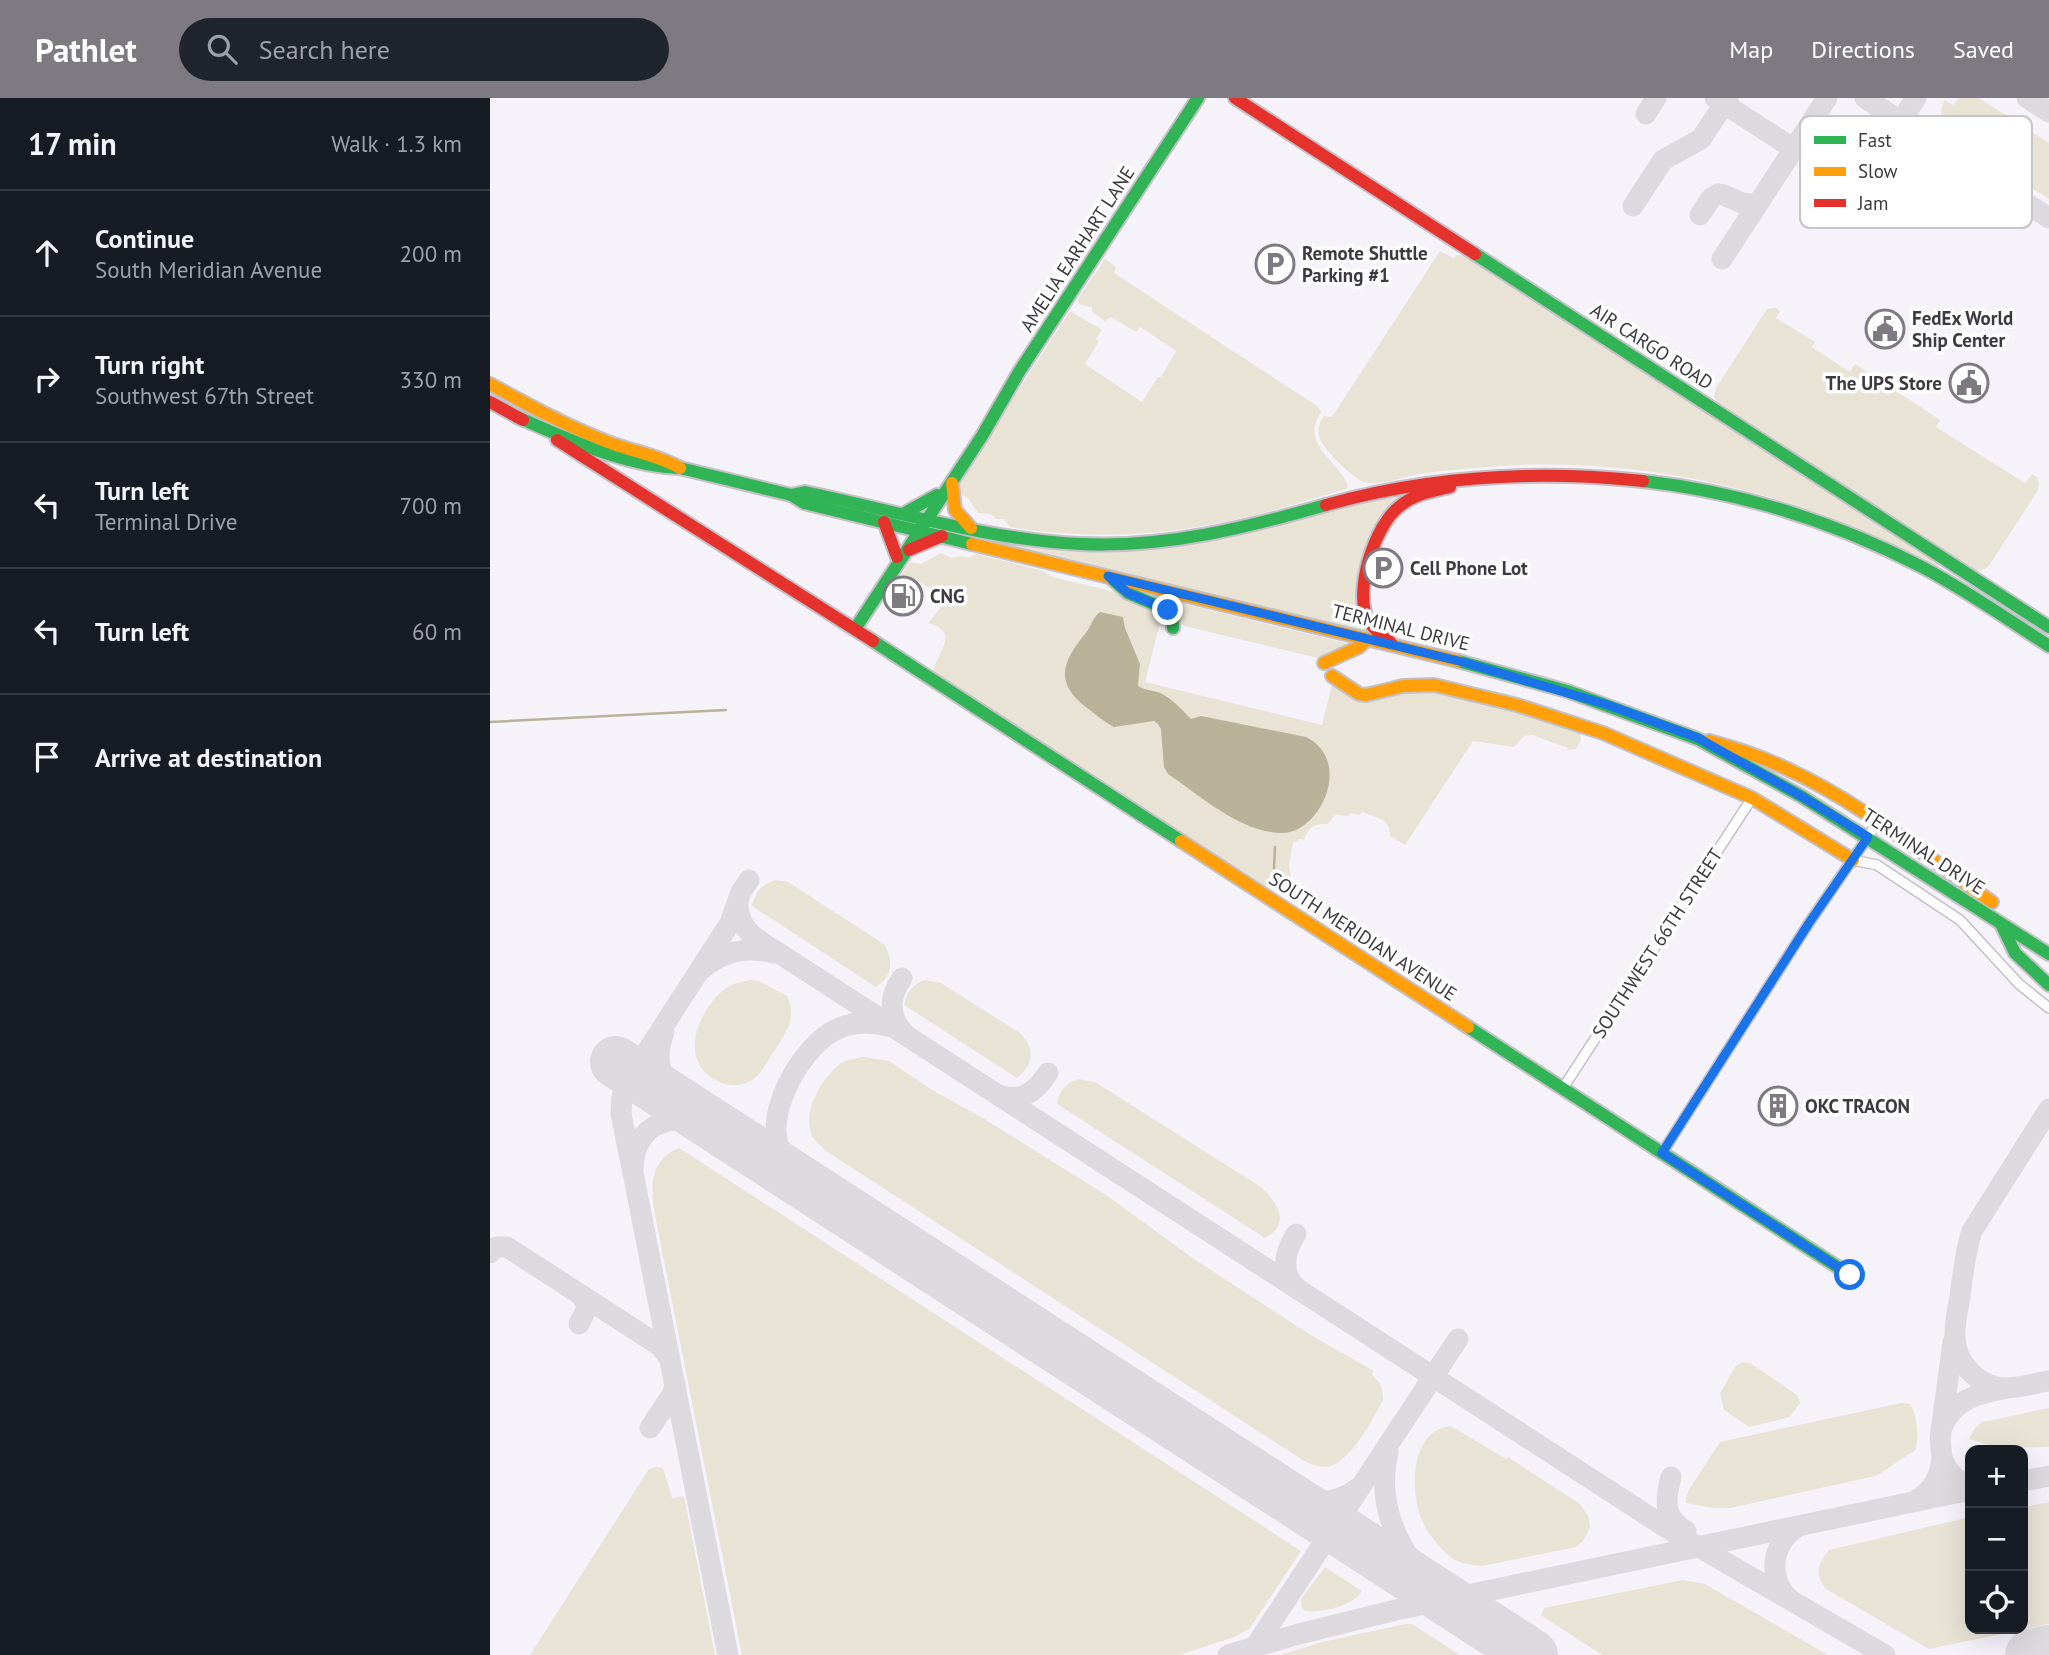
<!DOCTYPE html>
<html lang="en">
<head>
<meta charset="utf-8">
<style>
  body { margin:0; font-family:"PT Sans",sans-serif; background:#20242c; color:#f1f3f6 }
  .controls { position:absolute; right:21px; bottom:21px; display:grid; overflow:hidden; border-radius:14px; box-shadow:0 7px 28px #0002 }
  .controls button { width:63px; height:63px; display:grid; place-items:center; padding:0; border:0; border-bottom:2px solid #363941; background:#171b24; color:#f1f3f6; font:35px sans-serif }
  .stop { position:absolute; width:21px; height:21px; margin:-16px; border:5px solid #1a73e8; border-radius:50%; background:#fff }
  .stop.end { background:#1a73e8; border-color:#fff; box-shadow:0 2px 7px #0008 }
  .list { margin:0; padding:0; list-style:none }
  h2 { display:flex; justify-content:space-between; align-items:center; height:91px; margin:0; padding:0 28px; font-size:30px }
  h2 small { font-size:23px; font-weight:400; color:#9ea1a6 }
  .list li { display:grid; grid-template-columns:46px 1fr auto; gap:21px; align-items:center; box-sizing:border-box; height:126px; padding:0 28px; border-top:2px solid #363941 }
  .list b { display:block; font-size:26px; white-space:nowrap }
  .list p { margin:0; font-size:23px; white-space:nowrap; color:#9ea1a6 }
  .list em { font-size:23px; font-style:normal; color:#9ea1a6 }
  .icon { flex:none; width:38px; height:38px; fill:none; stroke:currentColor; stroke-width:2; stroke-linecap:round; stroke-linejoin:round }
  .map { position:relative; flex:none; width:1559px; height:1557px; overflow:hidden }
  header { display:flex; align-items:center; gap:42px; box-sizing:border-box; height:98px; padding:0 35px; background:#7e7a82; color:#fff }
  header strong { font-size:33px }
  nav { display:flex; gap:38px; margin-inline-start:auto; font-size:24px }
  .search { width:490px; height:63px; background:#20242c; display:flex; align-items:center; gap:18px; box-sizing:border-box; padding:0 24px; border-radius:38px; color:#9ea1a6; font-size:26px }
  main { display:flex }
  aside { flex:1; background:#171b24 }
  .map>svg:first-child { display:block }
  .green { fill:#e9e3d6 }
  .water { fill:#b9b198 }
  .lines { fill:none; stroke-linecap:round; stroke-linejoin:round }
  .stream { stroke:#b9b198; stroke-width:2.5 }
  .taxiway { stroke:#dcdadf; stroke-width:21 }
  .runway { stroke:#dcdadf; stroke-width:52 }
  .street-casing { stroke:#c4c0c8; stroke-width:12 }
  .fast-casing { stroke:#c4c0c8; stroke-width:16 }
  .slow-casing { stroke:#c4c0c8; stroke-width:16 }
  .jam-casing { stroke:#c4c0c8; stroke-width:16 }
  .street { stroke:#fefdfe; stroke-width:9 }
  .fast { stroke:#30b455; stroke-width:12 }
  .slow { stroke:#ff9f0a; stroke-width:12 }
  .jam { stroke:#e5322d; stroke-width:12 }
  .route { stroke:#1a73e8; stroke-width:9 }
  .labels { text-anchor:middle; stroke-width:7; stroke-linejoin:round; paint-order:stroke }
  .street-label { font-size:19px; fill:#3d3941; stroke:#fff }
  .poi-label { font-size:19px; font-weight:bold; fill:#3d3941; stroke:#fff; text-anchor:start }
  .key { fill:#fff; stroke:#c5c4c6; stroke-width:2 }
  .key-label { font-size:19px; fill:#3d3941 }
</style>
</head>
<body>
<header>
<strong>Pathlet</strong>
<div class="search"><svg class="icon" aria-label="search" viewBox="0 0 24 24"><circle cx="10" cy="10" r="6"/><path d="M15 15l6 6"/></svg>Search here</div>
<nav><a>Map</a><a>Directions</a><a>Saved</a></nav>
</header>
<main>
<aside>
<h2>17 min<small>Walk · 1.3 km</small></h2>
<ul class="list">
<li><svg class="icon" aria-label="ahead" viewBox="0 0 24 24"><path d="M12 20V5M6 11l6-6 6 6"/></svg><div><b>Continue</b><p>South Meridian Avenue</p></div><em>200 m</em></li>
<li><svg class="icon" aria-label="right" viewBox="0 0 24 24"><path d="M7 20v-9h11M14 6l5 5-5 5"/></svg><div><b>Turn right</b><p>Southwest 67th Street</p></div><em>330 m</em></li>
<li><svg class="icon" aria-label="left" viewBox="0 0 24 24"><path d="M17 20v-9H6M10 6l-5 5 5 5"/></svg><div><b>Turn left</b><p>Terminal Drive</p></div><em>700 m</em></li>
<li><svg class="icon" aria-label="left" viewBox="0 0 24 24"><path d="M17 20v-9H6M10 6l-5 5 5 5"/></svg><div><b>Turn left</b></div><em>60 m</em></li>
<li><svg class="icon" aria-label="arrive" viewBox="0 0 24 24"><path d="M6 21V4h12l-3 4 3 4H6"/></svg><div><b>Arrive at destination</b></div></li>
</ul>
</aside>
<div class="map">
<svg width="1559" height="1557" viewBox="0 0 1559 1557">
  <rect width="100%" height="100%" fill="#f6f2fa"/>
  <g class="green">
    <path d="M1469,0H1489L1559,45V101L1461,38C1453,27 1447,16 1455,2L1463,7Z"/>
    <path d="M950,153L963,160L967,157L977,158L1451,465L1448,469C1320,400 1176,362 1030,367C996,369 962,371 929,376C913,379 893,387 877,385C865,383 831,350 829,338C827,330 830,324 834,318L842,319Z"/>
    <path d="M615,161L626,169L624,175L827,308L831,314C812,344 840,358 855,381L858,388L857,391C820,401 785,413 748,421C673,438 596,442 520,429L514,421H506L500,416L488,415L478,400L465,394L532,286L580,213L612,232L606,241L609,243L595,266L652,304L668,279H671L686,253L650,229L646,234L621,219L615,223L602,214V209L591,207L588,204V200Z"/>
    <polygon points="1286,210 1290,213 1286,220 1325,244 1322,249 1360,274 1365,266 1450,322 1446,329 1535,385 1542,376 1547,379 1549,386 1547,394 1498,469 1489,473 1480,472 1229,309 1224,299 1226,290 1273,217 1277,211"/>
    <polygon points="919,392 920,395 893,417 880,440 867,499 878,535 507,447 508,443 516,442 626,451 826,414"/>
    <path d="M451,455L461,460L471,458L479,460L486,456L550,472L566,480L625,494L673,513L655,584L832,627L842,587L841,582L865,599L942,592L1008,607L1086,631L1090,634L1091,642L1086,651L1077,652L1078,650L1042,637L1034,638L1024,649L983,643L915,747L900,738C901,721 886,720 873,714L869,717L861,715L858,718L845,717L838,726C824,726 819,728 814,742L810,741L803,745L799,766L802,785L795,793L777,791L443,574C446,555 472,534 438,525L450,510L447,504L451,497L419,478L413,483L401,502H397L396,498L420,464L431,466Z"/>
    <polygon points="691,505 855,545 857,548 832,561 694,528 689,522"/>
    <path d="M286,782L298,784L394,846C403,862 404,877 386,889L262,808C265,794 272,786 286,782Z"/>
    <path d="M260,882L271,884L297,898C307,920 297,933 285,952C278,962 272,975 262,982C242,996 211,980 206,958C200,936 217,904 235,891C243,885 251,884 260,882Z"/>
    <path d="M435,882L451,885L530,935C545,950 544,967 527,980L414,907C417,894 422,886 435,882Z"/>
    <path d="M374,959L399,963L439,990L496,1022L616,1097L704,1161L824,1239L884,1273L882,1277C891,1285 893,1290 893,1302C883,1321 862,1361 841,1368C831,1370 822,1367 814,1363L336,1053C332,1049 327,1045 324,1041C309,1018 332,977 353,964C359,961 367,960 374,959Z"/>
    <path d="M588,981L605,984L771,1089C787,1104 802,1126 775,1140L567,1006C569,992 576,986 588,981Z"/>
    <path d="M189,1050L811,1453L760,1530L747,1538L690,1557H252L172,1153C167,1118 146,1067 189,1050Z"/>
    <polygon points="1252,1264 1260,1265 1307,1297 1310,1305 1300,1319 1259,1329 1234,1312 1230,1295 1246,1268"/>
    <path d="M1411,1305L1420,1306C1428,1320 1429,1338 1425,1353C1410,1360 1401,1370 1385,1378L1240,1410H1223L1196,1405V1398L1200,1390L1230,1344Z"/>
    <polygon points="1559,1310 1559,1349 1509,1350 1479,1341 1485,1330 1492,1324"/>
    <path d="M961,1328L1016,1361L1018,1359L1090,1406L1099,1420L1100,1429L1093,1443L1086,1449L992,1468C982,1467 973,1466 965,1462C950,1453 934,1431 929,1414C920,1385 923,1331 961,1328Z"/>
    <polygon points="167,1369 173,1370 182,1400 194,1398 225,1557 40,1557 159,1371"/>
    <path d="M1559,1404V1526L1439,1551L1336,1491C1324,1477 1328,1465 1339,1452L1480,1419V1531H1533V1409Z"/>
    <path d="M835,1469L872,1493C864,1508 831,1515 815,1513L812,1510L811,1501Z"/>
    <polygon points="1193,1482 1215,1486 1338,1557 1112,1557 1051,1517 1054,1510"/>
    <polygon points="915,1526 922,1526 970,1557 790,1557 832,1544"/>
  </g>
  <path class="water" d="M610,514L633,519L635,530L650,566L648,588C656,593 662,592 670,595C683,601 691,611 701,621L711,618L816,639C864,663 830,735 792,735C751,735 711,698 678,676L674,669L671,631L668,626L664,623L624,629C614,624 605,616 597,610C564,585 572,564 595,536C602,528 602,520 610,514Z"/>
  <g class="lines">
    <g class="stream">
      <polyline points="0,624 236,612"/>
      <polyline points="784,770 785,749"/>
    </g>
    <g class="taxiway">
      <polyline points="1225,0 1304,51"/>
      <polyline points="1375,0 1559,120"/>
      <polyline points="1537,0 1559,14"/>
      <polyline points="1156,16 1166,0"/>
      <polyline points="1411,23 1426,0"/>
      <polyline points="1143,108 1173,62 1211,41 1238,0"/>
      <path d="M1210,117L1221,100L1228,96C1244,98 1253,112 1270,103"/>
      <polyline points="1232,161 1337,0"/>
      <path d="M248,804C246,835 276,846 298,861L1183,1434L1395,1557"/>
      <path d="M212,871C232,854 257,848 283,855"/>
      <path d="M412,880C399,899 398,916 413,934"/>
      <path d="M174,934C162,965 173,989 197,1009"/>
      <path d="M508,997C531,1004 545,995 558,975"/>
      <path d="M1559,1011L1482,1133C1475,1154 1473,1176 1470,1198C1468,1210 1465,1223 1465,1236C1464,1264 1488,1289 1516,1290C1530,1290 1545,1285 1559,1283"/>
      <path d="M143,1070C145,1022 185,1015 223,1026"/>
      <path d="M338,1101C317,1085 296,1072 288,1046C277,1010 313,948 345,932C361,924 379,923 397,928"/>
      <path d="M806,1136C794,1155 790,1174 807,1191"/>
      <polyline points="0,1155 6,1149 17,1149 170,1248 179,1259"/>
      <polyline points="89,1226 98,1208 91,1197"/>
      <path d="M1452,1329C1464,1302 1486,1296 1513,1291"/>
      <polyline points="160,1330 183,1295 185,1286"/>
      <path d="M898,1354C883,1415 918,1472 965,1507"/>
      <polyline points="1452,1360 1450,1341 1463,1244"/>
      <path d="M1181,1379C1175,1402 1173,1420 1196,1433"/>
      <polyline points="1533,1383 1559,1378"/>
      <path d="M790,1394C818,1404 843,1410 868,1390"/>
      <path d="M1427,1402C1443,1391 1450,1380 1452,1360C1458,1375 1465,1382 1480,1387"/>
      <path d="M1299,1501C1276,1478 1282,1444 1309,1428"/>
      <polyline points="763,1552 968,1241"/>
      <polyline points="238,1557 143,1075 131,1016 132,999 136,986 240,825 251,794 259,782"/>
      <polyline points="738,1557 805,1537 906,1512 1480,1392"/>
    </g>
    <g class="runway">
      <polyline points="126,964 1042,1557"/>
      <polyline points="1541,1557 1559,1553"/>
    </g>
    <defs>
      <g id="street">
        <polyline points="1363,762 1387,767 1470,822 1529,886 1559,910"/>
        <polyline points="1073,990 1262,700"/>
        <polyline points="1172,1055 1319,825 1388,724"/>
      </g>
      <g id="fast">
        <polyline points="985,156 1559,529"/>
        <path d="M27,319C79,341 133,368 190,370L301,397L314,405L482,446"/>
        <path d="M1153,383C1250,394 1345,424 1432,469C1476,492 1517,521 1559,548"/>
        <path d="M301,397L315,394C406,413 498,442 591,446C676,450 755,430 836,407"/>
        <polyline points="413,416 447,397"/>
        <polyline points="621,480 638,495 678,512 682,516 683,530"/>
        <polyline points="365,531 492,338 529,274 708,0"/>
        <polyline points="383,543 691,743"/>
        <polyline points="968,563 1077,593 1208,641 1311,698 1559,856"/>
        <polyline points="1512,828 1525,855 1559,887"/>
        <polyline points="978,929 1360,1177"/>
      </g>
      <g id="slow">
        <path d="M0,286C40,308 80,330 123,346C146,354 169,358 190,370"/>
        <polyline points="462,385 465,412 481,430"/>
        <polyline points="482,446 968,563"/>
        <polyline points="834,565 869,549 878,541"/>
        <polyline points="842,578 869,596 876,597 913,588 944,587 1027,607 1113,635 1262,700 1363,762"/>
        <path d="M1219,643C1245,650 1270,658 1295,670C1370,704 1435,758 1502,804"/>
        <polyline points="691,743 978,929"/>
      </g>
      <g id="jam">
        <polyline points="745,0 985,156"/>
        <polyline points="0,304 33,322"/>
        <polyline points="67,342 383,543"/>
        <path d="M836,407C939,378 1046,372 1153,383"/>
        <polyline points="394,424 407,459"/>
        <polyline points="419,452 452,438"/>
        <path d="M901,545C894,537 883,532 878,522C863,494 885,426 910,408C924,396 943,393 960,389"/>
      </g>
    </defs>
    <use href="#street" class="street-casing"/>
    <use href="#fast" class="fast-casing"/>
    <use href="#slow" class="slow-casing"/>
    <use href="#jam" class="jam-casing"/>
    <use href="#street" class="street"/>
    <use href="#fast" class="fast"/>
    <use href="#slow" class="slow"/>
    <use href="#jam" class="jam"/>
  </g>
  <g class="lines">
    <polyline class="route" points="678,512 638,495 618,478 973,564 1118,607 1208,640 1311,698 1378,739 1319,825 1172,1055 1360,1177"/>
  </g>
  <defs>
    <symbol id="parking-ring" viewBox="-11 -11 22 22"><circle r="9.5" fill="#fff" stroke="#7e7a82" stroke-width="1.5"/><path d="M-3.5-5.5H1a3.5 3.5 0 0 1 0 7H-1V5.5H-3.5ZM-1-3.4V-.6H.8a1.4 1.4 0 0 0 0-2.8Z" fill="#7e7a82"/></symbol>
    <symbol id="civic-ring" viewBox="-11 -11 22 22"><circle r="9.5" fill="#fff" stroke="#7e7a82" stroke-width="1.5"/><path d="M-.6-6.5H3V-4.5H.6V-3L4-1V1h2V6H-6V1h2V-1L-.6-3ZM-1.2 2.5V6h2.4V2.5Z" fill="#7e7a82"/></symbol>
    <symbol id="fuel-ring" viewBox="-11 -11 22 22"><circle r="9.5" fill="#fff" stroke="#7e7a82" stroke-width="1.5"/><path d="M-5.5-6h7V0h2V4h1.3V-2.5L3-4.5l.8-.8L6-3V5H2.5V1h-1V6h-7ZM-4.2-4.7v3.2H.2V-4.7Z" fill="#7e7a82"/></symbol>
    <symbol id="building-ring" viewBox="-11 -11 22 22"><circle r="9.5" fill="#fff" stroke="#7e7a82" stroke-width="1.5"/><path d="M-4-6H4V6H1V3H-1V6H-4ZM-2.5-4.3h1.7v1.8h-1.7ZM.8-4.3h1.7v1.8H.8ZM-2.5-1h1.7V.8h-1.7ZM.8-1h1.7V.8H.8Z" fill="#7e7a82"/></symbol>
  </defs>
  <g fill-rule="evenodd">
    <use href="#parking-ring" x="763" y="144" width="44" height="44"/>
    <use href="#civic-ring" x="1373" y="209" width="44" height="44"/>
    <use href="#civic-ring" x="1457" y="263" width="44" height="44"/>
    <use href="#parking-ring" x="871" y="448" width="44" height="44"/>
    <use href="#fuel-ring" x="391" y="476" width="44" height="44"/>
    <use href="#building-ring" x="1266" y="986" width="44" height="44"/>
  </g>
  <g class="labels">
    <g class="street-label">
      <text transform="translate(587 151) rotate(-57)" y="7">AMELIA EARHART LANE</text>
      <text transform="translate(1162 248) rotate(33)" y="7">AIR CARGO ROAD</text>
      <text transform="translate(911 529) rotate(14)" y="7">TERMINAL DRIVE</text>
      <text transform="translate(1434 753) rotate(33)" y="7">TERMINAL DRIVE</text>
      <text transform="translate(873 838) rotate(33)" y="7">SOUTH MERIDIAN AVENUE</text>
      <text transform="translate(1167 845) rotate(-57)" y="7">SOUTHWEST 66TH STREET</text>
    </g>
    <g class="poi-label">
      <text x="812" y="162">Remote Shuttle<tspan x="812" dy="22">Parking #1</tspan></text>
      <text x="1422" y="227">FedEx World<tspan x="1422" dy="22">Ship Center</tspan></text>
      <text x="1452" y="292" text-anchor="end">The UPS Store</text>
      <text x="920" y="477">Cell Phone Lot</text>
      <text x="440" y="505">CNG</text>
      <text x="1315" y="1015">OKC TRACON</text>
    </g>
  </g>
  <rect x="1310" y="18" width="232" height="112" rx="10" class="key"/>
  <rect x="1324" y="38" width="32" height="8" fill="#30b455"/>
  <rect x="1324" y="69" width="32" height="9" fill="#ff9f0a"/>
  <rect x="1324" y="101" width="32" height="8" fill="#e5322d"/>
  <g class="key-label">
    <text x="1368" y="49">Fast</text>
    <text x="1368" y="80">Slow</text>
    <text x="1368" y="112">Jam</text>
  </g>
</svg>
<div class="controls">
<button>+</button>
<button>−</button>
<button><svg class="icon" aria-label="locate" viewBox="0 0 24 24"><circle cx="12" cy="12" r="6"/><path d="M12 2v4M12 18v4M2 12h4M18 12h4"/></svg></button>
</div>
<div class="stop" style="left:1360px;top:1177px"></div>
<div class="stop end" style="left:678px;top:512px"></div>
</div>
</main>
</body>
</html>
